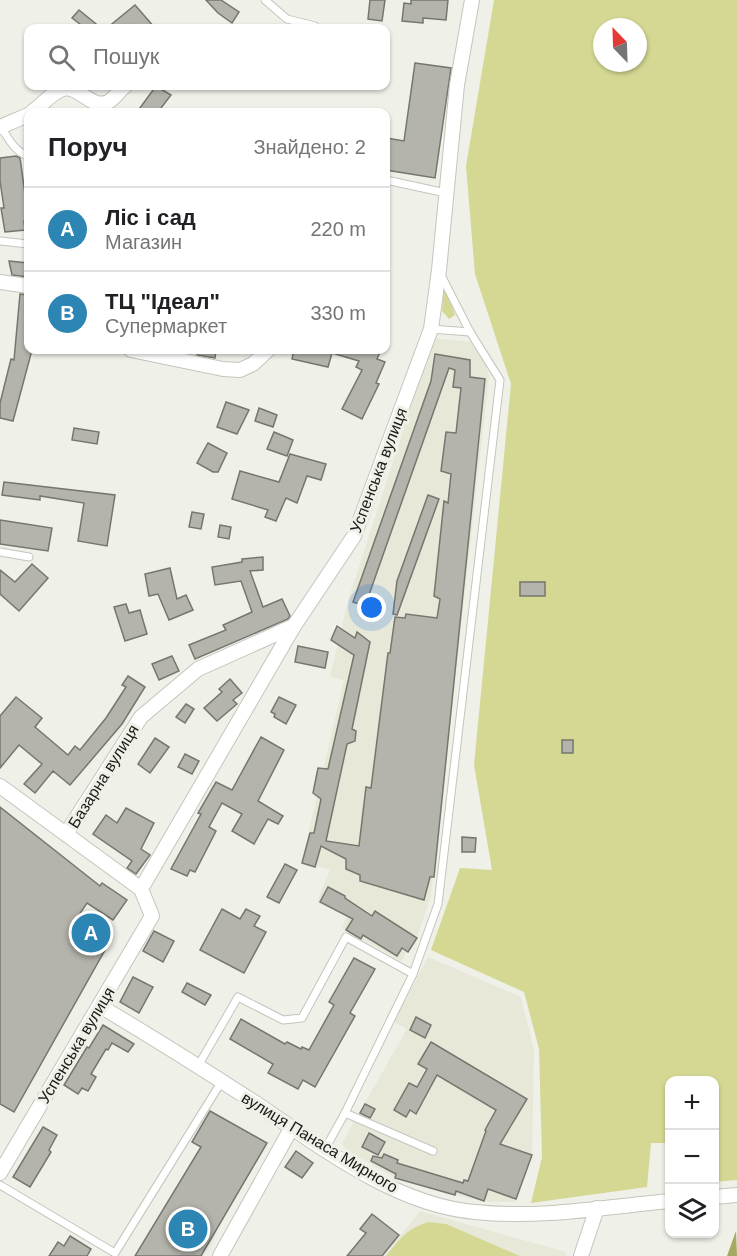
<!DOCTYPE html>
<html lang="uk">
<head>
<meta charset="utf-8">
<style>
  body { margin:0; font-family:Helvetica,sans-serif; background:#f6f6f6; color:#202124 }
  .controls { position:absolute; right:18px; bottom:18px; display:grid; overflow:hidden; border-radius:12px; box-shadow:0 2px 4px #0004 }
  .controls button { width:54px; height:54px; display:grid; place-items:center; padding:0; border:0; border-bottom:2px solid #e0e0e0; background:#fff; color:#202124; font:30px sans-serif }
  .compass { position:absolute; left:593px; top:18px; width:54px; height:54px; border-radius:50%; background:#fff; box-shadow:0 2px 4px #0004; rotate:337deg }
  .you { position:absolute; left:372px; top:608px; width:21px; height:21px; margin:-15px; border:4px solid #fff; border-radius:50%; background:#1a73e8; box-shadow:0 0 0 9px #1a73e833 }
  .badge { display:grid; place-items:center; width:39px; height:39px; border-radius:50%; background:#2d85b4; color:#fff; font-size:20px; font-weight:700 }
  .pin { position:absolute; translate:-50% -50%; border:3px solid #fff; box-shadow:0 2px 6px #0006 }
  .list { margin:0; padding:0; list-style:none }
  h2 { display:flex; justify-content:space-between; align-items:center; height:78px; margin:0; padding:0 24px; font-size:26px }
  h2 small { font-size:20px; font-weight:400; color:#757577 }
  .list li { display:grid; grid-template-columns:39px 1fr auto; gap:18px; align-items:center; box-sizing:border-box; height:84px; padding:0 24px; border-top:2px solid #e0e0e0 }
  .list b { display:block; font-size:22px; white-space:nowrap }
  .list p { margin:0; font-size:20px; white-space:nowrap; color:#757577 }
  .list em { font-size:20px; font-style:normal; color:#757577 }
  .icon { flex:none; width:33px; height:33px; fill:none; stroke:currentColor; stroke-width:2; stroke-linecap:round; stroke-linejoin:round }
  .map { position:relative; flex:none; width:737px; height:1256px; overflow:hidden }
  .search { position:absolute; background:#fff; box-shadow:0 2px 4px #0004; left:24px; top:24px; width:366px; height:66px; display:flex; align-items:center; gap:15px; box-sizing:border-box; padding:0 21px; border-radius:12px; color:#757577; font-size:22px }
  .panel { position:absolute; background:#fff; box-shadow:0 2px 4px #0004; left:24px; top:108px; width:366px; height:246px; border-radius:12px }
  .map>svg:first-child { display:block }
  .built { fill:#e7e8d8 }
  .green { fill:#d5d893; fill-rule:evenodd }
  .water { fill:#a6a963 }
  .building { fill:#b4b4ac; stroke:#75766e; stroke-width:1.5 }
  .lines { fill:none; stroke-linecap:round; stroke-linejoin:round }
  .service-casing { stroke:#c4c5bd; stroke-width:9 }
  .minor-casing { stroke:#c4c5bd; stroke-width:16 }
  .service { stroke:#fff; stroke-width:7 }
  .minor { stroke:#fff; stroke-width:14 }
  .labels { text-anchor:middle; stroke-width:6; stroke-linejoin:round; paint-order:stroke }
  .street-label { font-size:16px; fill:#1a1a17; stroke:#eff0e8 }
</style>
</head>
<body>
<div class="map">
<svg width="737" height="1256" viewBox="0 0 737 1256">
  <rect width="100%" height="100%" fill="#eff0e8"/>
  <g class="built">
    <polygon points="433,338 470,342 485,363 489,376 431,895 418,935 401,961 342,928 347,916 317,902 330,870 302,861 344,680 330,677 347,604"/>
    <polygon points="428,957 521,997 534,1050 532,1155 515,1202 487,1202 455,1195 395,1178 345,1149 342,1143 407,1029 394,1022"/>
    <polygon points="420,1211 566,1252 566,1256 384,1256"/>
  </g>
  <g class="green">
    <path d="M494,0H737V1180L715,1182L714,1080H670L669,1143H651L647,1187L531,1203L542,1157L539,1049L524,992L431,950L460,868L492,870L474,765L511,384L475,274L466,166ZM602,27H638V63H602Z"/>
    <polygon points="444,291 449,297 455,315 449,319 442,311"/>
    <path d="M429,1222L446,1224L520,1256H386C400,1239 407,1228 429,1222Z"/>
  </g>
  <polygon class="water" points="736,1231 737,1256 727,1256"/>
  <g class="building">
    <polygon points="206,0 221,0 239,12 232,23 218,13"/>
    <polygon points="370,0 385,0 382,21 368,19"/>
    <polygon points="411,0 448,0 446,20 423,18 423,23 402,21 404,3 411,4"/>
    <polygon points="135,5 155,28 107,28"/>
    <polygon points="79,10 101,28 85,28 72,18"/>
    <polygon points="415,63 451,68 435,178 386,170 386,138 404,141"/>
    <polygon points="156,86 171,95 158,112 137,112"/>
    <polygon points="16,156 20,158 27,208 28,208 28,221 24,221 25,230 5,232 1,208 4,208 0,181 0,158"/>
    <polygon points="9,261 28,263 28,277 12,275"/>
    <polygon points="20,294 28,295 28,350 32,350 13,421 0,418 0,403 11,359 14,360"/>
    <polygon points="198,350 216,350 215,358 197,355"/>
    <polygon points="294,350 360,350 369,353 371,350 381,350 377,359 385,362 376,383 379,384 362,419 342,409 362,370 356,367 359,361 332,353 328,367 292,359"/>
    <polygon points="435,354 470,360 470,377 485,379 434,877 430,877 424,900 360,881 360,875 346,869 346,859 321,846 315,867 302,863 310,833 314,833 321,799 313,793 318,768 328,769 354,655 331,640 337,626 355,638 357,632 370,642 352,729 356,731 355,741 347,744 326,841 359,846 366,787 371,788 388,653 390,653 395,617 405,618 406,614 437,618 440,599 434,596 444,501 448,503 451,474 441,471 446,432 456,433 461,388 453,387 455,370 449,368 365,606 353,602 431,381"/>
    <polygon points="226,402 249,410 237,434 217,427"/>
    <polygon points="259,408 277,415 273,427 255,421"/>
    <polygon points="74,428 99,432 97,444 72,440"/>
    <polygon points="274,432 293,440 287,456 267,449"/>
    <polygon points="208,443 227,453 218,472 213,472 197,463"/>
    <polygon points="290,454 326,464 321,480 307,476 297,503 286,498 276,521 265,517 268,510 232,499 240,471 279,482"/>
    <polygon points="4,482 115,495 107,546 78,541 84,503 40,496 40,500 2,495"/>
    <polygon points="428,495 439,499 397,615 393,614 397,581"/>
    <polygon points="192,512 204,514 201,529 189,527"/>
    <polygon points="0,520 52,528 48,551 0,544"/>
    <polygon points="220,525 231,527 229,539 218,537"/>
    <polygon points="263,557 263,570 250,571 263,607 282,599 290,616 288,619 195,659 189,645 226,630 223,625 252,612 241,581 215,585 212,567 242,562 242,559"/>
    <polygon points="32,564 48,578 19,611 0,594 0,570 15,582"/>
    <polygon points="170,568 177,599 186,595 193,610 169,620 158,594 149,596 145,574"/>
    <rect x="520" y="582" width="25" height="14"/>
    <polygon points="126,604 129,613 140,610 147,634 125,641 114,607"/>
    <polygon points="298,646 328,652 325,668 295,662"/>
    <polygon points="172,656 179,671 159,680 152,664"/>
    <polygon points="128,676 145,687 122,724 70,785 53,771 35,793 24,784 42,764 19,745 0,768 0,716 16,697 42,718 35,727 68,755 75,746 80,750 106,718 126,687 122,685"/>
    <polygon points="230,679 242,693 233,700 237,704 217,721 204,708 222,692 219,689"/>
    <polygon points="279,697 296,705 286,724 274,717 275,714 271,712"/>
    <polygon points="186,704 194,709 185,723 176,717"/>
    <polygon points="261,737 284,750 258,801 283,816 278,824 268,819 254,844 232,831 242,814 222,803 209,827 216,831 195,872 190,870 187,876 171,869 201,814 198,813 216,782 232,790"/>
    <polygon points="155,738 169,747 150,773 138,764"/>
    <rect x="562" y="740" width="11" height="13"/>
    <polygon points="185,754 199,761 192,774 178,767"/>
    <polygon points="0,807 100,886 102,883 127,900 113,920 87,903 70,928 105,950 14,1112 0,1104"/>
    <polygon points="126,808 154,823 141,849 150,855 136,874 127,868 132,861 93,834 106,815 117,823"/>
    <polygon points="462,837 476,838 475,852 462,852"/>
    <polygon points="285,864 297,870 279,903 267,897"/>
    <polygon points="328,887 345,896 345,898 372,916 375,911 417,938 408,952 402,948 397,956 363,935 361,939 346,930 353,919 320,902"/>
    <polygon points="222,909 240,919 246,909 260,916 254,926 266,932 244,973 200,950"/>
    <polygon points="154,931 174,941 163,962 143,951"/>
    <polygon points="354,958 375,969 350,1013 355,1016 315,1087 303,1080 298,1089 268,1073 273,1064 230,1039 241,1019 285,1044 287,1042 301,1049 302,1047 309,1050 334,1005 329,1002"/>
    <polygon points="133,977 153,987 139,1013 120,1002"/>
    <polygon points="187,983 211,995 205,1005 182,992"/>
    <polygon points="416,1017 431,1025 425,1038 410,1030"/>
    <polygon points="103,1025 134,1044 128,1052 112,1043 108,1050 106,1049 91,1074 96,1077 88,1091 82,1088 78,1094 64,1085 87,1047 89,1048"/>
    <polygon points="431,1042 527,1099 500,1144 532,1155 516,1199 488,1189 484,1201 456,1191 455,1195 395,1178 396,1174 371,1161 373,1156 382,1158 384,1154 398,1160 397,1163 463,1183 464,1180 468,1181 486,1131 485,1130 496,1110 437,1075 416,1114 410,1110 406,1117 394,1110 409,1083 417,1087 427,1069 418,1064"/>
    <polygon points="365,1104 375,1109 370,1118 360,1113"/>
    <polygon points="210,1111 267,1143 201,1256 135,1256 201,1147 192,1142"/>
    <polygon points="43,1127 57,1135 49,1150 51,1152 30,1187 13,1177"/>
    <polygon points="369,1133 385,1142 378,1155 362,1147"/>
    <polygon points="296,1151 313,1163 302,1178 285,1167"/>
    <polygon points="372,1214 399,1235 382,1256 347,1256 366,1233 360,1229"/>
    <polygon points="70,1236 91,1249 87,1256 49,1256 58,1242 64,1246"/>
  </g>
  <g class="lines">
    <defs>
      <g id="service">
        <polyline points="265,0 287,19 315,26"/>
        <path d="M1,127C9,139 14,151 28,156"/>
        <polyline points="386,180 446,193"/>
        <polyline points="0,241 28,244"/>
        <polyline points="431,329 470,332"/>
        <polyline points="0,552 29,557"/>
        <polyline points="198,1066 238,997 283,1020 302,1018 346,937 413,974"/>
        <polyline points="345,1113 433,1151"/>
        <polyline points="325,1149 345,1113 413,974 438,904 500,380 470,332 441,275"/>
        <polyline points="0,1185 115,1253 222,1081"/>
      </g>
      <g id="minor">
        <path d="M32,112C42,105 51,93 63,89C80,85 91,110 108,102C114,99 120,90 125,86"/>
        <polyline points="0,127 28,115"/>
        <polyline points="0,282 28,286"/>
        <polyline points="131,350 223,369 240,370 253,364 268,350"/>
        <polyline points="0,786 141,889 152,916 0,1173"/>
        <polyline points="66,834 141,717 198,669 294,626"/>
        <polyline points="141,889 294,626 354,536 431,329 439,270 457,85 472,0"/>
        <path d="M100,1006C152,1037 203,1069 254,1102C320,1146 394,1205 475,1212C540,1219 605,1207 670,1201"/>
        <polyline points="714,1197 737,1195"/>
        <polyline points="220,1256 292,1127"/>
        <polyline points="581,1256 597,1208"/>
      </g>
    </defs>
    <use href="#service" class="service-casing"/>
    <use href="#minor" class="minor-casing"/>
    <use href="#service" class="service"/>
    <use href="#minor" class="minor"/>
  </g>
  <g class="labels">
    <g class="street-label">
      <text transform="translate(378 470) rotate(-69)" y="6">Успенська вулиця</text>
      <text transform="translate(103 776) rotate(-58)" y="6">Базарна вулиця</text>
      <text transform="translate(76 1045) rotate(-59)" y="6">Успенська вулиця</text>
      <text transform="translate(320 1142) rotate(31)" y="6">вулиця Панаса Мирного</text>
    </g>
  </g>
</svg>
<div class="controls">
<button>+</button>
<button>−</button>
<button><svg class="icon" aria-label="layers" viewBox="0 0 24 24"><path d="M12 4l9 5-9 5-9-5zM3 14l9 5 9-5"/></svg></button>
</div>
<svg class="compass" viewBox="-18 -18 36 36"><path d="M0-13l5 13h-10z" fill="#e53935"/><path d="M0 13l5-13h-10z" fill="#757577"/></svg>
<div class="you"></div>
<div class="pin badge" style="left:91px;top:933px">A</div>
<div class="pin badge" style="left:188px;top:1229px">B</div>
<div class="search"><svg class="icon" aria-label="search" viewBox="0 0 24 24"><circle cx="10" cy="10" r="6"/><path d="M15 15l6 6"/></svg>Пошук</div>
<section class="panel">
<h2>Поруч<small>Знайдено: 2</small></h2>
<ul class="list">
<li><span class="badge">A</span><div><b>Ліс і сад</b><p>Магазин</p></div><em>220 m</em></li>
<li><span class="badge">B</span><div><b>ТЦ &quot;Ідеал&quot;</b><p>Супермаркет</p></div><em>330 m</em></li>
</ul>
</section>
</div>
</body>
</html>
